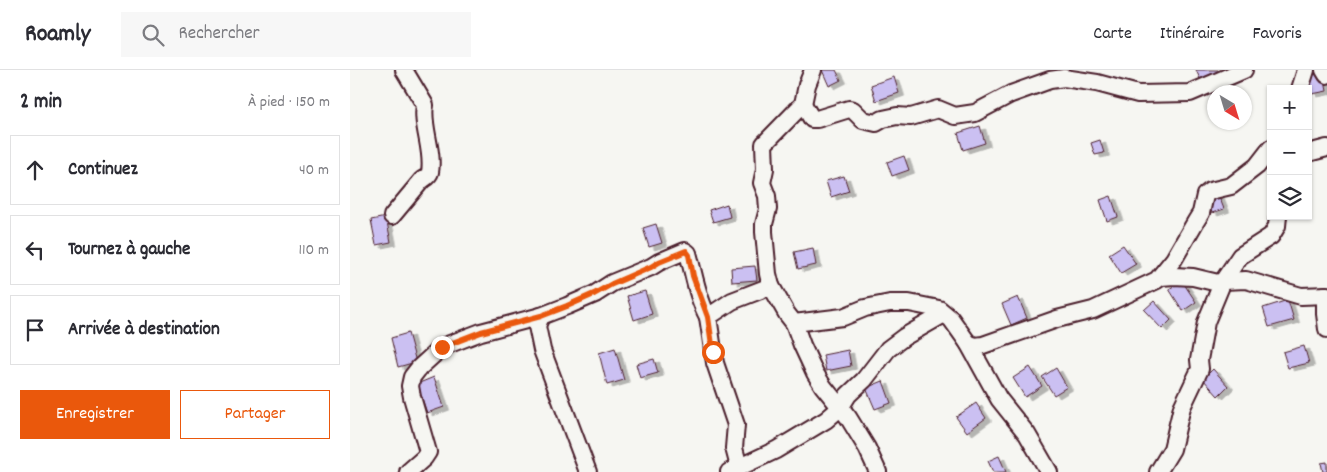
<!DOCTYPE html>
<html lang="fr">
<head>
<meta charset="utf-8">
<style>
  body { margin:0; font-family:Dekko,sans-serif; background:#f7f7f7; color:#2b2b33 }
  .controls { position:absolute; right:15px; top:15px; display:grid; overflow:hidden; border-radius:0px; box-shadow:0 1px 4px #0004 }
  .controls button { width:45px; height:45px; display:grid; place-items:center; padding:0; border:0; border-bottom:1px solid #e1e1e2; background:#fff; color:#2b2b33; font:25px sans-serif }
  .compass { position:absolute; left:857px; top:15px; width:45px; height:45px; border-radius:50%; background:#fff; box-shadow:0 1px 4px #0004; rotate:142deg }
  .stop { position:absolute; width:15px; height:15px; margin:-11px; border:4px solid #ea580c; border-radius:50%; background:#fff }
  .stop.end { background:#ea580c; border-color:#fff; box-shadow:0 1px 5px #0008 }
  .list { margin:0; padding:0; list-style:none }
  h2 { display:flex; justify-content:space-between; align-items:center; height:65px; margin:0; padding:0 20px; font-size:21px }
  h2 small { font-size:16px; font-weight:400; color:#7c7c81 }
  .list li { display:grid; grid-template-columns:32px 1fr auto; gap:15px; align-items:center; box-sizing:border-box; height:70px; margin:0 10px 10px; padding:0 10px; border:1px solid #e1e1e2; border-radius:0px }
  .list b { display:block; font-size:19px; white-space:nowrap }
  .list em { font-size:16px; font-style:normal; color:#7c7c81 }
  .actions { display:flex; gap:10px; padding:15px 20px }
  .actions a { flex:1; padding:11px 0; border:1px solid #ea580c; border-radius:0px; text-align:center; font-size:18px; color:#ea580c }
  .actions .main { background:#ea580c; color:#fff }
  .icon { flex:none; width:28px; height:28px; fill:none; stroke:currentColor; stroke-width:2; stroke-linecap:round; stroke-linejoin:round }
  .map { position:relative; flex:none; width:977px; height:402px; overflow:hidden }
  header { display:flex; align-items:center; gap:30px; box-sizing:border-box; height:70px; padding:0 25px; background:#fff; border-bottom:1px solid #e1e1e2 }
  header strong { font-size:24px }
  nav { display:flex; gap:28px; margin-inline-start:auto; font-size:18px }
  .search { width:350px; height:45px; background:#f7f7f7; display:flex; align-items:center; gap:12px; box-sizing:border-box; padding:0 18px; border-radius:0px; color:#7c7c81; font-size:19px }
  main { display:flex }
  aside { flex:1; background:#fff }
  .map>svg:first-child { display:block }
  .building { fill:#cbc0f2; stroke:#4a1f2b; filter:url(#shadow) }
  .lines { fill:none; stroke-linecap:round; stroke-linejoin:round }
  .minor-casing { stroke:#4a1f2b; stroke-width:20 }
  .minor { stroke:#f6f6f2; stroke-width:16 }
  .route { stroke:#ea580c; stroke-width:6 }
</style>
</head>
<body>
<header>
<strong>Roamly</strong>
<div class="search"><svg class="icon" aria-label="search" viewBox="0 0 24 24"><circle cx="10" cy="10" r="6"/><path d="M15 15l6 6"/></svg>Rechercher</div>
<nav><a>Carte</a><a>Itinéraire</a><a>Favoris</a></nav>
</header>
<main>
<aside>
<h2>2 min<small>À pied · 150 m</small></h2>
<ul class="list">
<li><svg class="icon" aria-label="ahead" viewBox="0 0 24 24"><path d="M12 20V5M6 11l6-6 6 6"/></svg><div><b>Continuez</b></div><em>40 m</em></li>
<li><svg class="icon" aria-label="left" viewBox="0 0 24 24"><path d="M17 20v-9H6M10 6l-5 5 5 5"/></svg><div><b>Tournez à gauche</b></div><em>110 m</em></li>
<li><svg class="icon" aria-label="arrive" viewBox="0 0 24 24"><path d="M6 21V4h12l-3 4 3 4H6"/></svg><div><b>Arrivée à destination</b></div></li>
</ul>
<div class="actions"><a class="main">Enregistrer</a><a>Partager</a></div>
</aside>
<div class="map">
<svg width="977" height="402" viewBox="0 0 977 402">
  <defs>
    <filter id="shadow"><feDropShadow dx="5.5" dy="3" stdDeviation="0" flood-color="#0004"/></filter>
  </defs>
  <rect width="100%" height="100%" fill="#f6f6f2"/>
  <filter id="ink" filterUnits="userSpaceOnUse"><feTurbulence type="fractalNoise" baseFrequency=".02" numOctaves="2"/><feDisplacementMap in="SourceGraphic" scale="10" xChannelSelector="R" yChannelSelector="G"/><feConvolveMatrix kernelMatrix="1 2 1 2 8 2 1 2 1" color-interpolation-filters="sRGB"/></filter>
  <g filter="url(#ink)">
    <g class="building">
      <polygon points="472,0 486,0 491,10 479,16"/>
      <polygon points="846,0 868,0 870,3 851,11"/>
      <polygon points="973,1 977,21 962,24 958,4"/>
      <polygon points="544,7 549,23 526,31 521,15"/>
      <polygon points="630,56 635,73 613,80 608,63"/>
      <polygon points="750,70 754,83 745,85 741,73"/>
      <polygon points="554,86 559,100 542,106 537,92"/>
      <polygon points="494,106 499,121 481,127 476,111"/>
      <polygon points="867,121 874,139 862,143 856,125"/>
      <polygon points="761,126 768,147 757,151 750,130"/>
      <polygon points="377,134 380,147 363,152 359,140"/>
      <polygon points="36,147 41,172 26,175 21,150"/>
      <polygon points="306,154 312,173 299,177 293,158"/>
      <polygon points="773,175 786,194 771,203 759,184"/>
      <polygon points="463,178 466,195 448,199 444,182"/>
      <polygon points="405,196 407,210 382,212 381,198"/>
      <polygon points="832,211 846,232 833,241 819,219"/>
      <polygon points="295,221 302,244 284,250 277,226"/>
      <polygon points="668,227 677,248 661,255 652,234"/>
      <polygon points="938,230 944,250 919,257 913,238"/>
      <polygon points="804,231 821,250 812,259 794,240"/>
      <polygon points="58,263 66,292 48,297 41,268"/>
      <polygon points="954,276 959,293 938,298 933,282"/>
      <polygon points="265,278 274,310 257,315 249,283"/>
      <polygon points="498,280 501,296 476,301 473,285"/>
      <polygon points="304,289 308,303 290,308 286,294"/>
      <polygon points="680,297 692,316 675,327 663,308"/>
      <polygon points="706,298 717,317 704,325 692,307"/>
      <polygon points="863,299 878,316 868,326 853,309"/>
      <polygon points="84,307 94,337 77,343 67,314"/>
      <polygon points="533,311 541,333 525,339 516,318"/>
      <polygon points="626,333 636,348 617,362 606,347"/>
      <polygon points="649,386 656,402 643,402 638,391"/>
      <polygon points="977,392 977,402 973,402 971,393"/>
    </g>
    <g class="lines">
      <defs>
        <g id="minor">
          <polyline points="974,0 977,5"/>
          <polyline points="950,19 956,0"/>
          <polyline points="453,34 462,49 467,49 499,39 503,40 513,50 526,53 533,49 547,46 561,47 588,39 605,46 625,43 661,24 700,10 714,8 747,13 788,24 840,23 894,0"/>
          <polyline points="958,83 977,78"/>
          <path d="M42,146L72,110C75,108 79,106 80,102C84,81 71,55 75,35L54,0"/>
          <polyline points="811,207 824,206 843,207 868,213 873,211 896,210 951,226 977,225"/>
          <polyline points="421,216 418,204 414,162 414,154 418,139 417,126 412,113 415,99 414,74 453,34 457,15 463,0"/>
          <polyline points="975,225 975,244 977,259"/>
          <polyline points="191,246 187,256 192,280 238,402"/>
          <polyline points="358,247 365,293 386,355 384,378 389,397"/>
          <polyline points="444,253 452,275 465,303 473,316 498,347 517,378 528,402"/>
          <polyline points="618,273 625,276 633,275 707,249 743,240 807,210 824,189 846,151 851,143 855,125 860,121 881,116 907,96 921,78"/>
          <path d="M58,402L74,388L78,382L62,327L60,316L62,307L69,298L92,277L131,262L191,246L217,236L245,224L262,213L301,197L309,192L335,181L338,183C344,204 347,227 358,247L382,231L421,216L437,244L444,253L493,247L515,238L540,233H559L589,239L601,249L618,273L649,329L677,364L699,402"/>
          <polyline points="379,402 426,380 476,350 490,338 498,325 514,310 538,279 554,267 594,244"/>
          <polyline points="808,402 822,379 832,337 850,299 849,290 856,252 873,211 890,186 921,166 927,156 928,146"/>
        </g>
      </defs>
      <use href="#minor" class="minor-casing"/>
      <use href="#minor" class="minor"/>
    </g>
  </g>
  <g class="lines" filter="url(#ink)">
    <polyline class="route" points="92,277 131,262 191,246 217,236 244,224 262,214 301,197 309,192 336,181 339,185 343,206 358,247 363,282"/>
  </g>
</svg>
<div class="controls">
<button>+</button>
<button>−</button>
<button><svg class="icon" aria-label="layers" viewBox="0 0 24 24"><path d="M12 4l9 5-9 5-9-5zM3 14l9 5 9-5"/></svg></button>
</div>
<svg class="compass" viewBox="-18 -18 36 36"><path d="M0-13l5 13h-10z" fill="#e53935"/><path d="M0 13l5-13h-10z" fill="#7c7c81"/></svg>
<div class="stop" style="left:363px;top:282px"></div>
<div class="stop end" style="left:92px;top:277px"></div>
</div>
</main>
</body>
</html>
